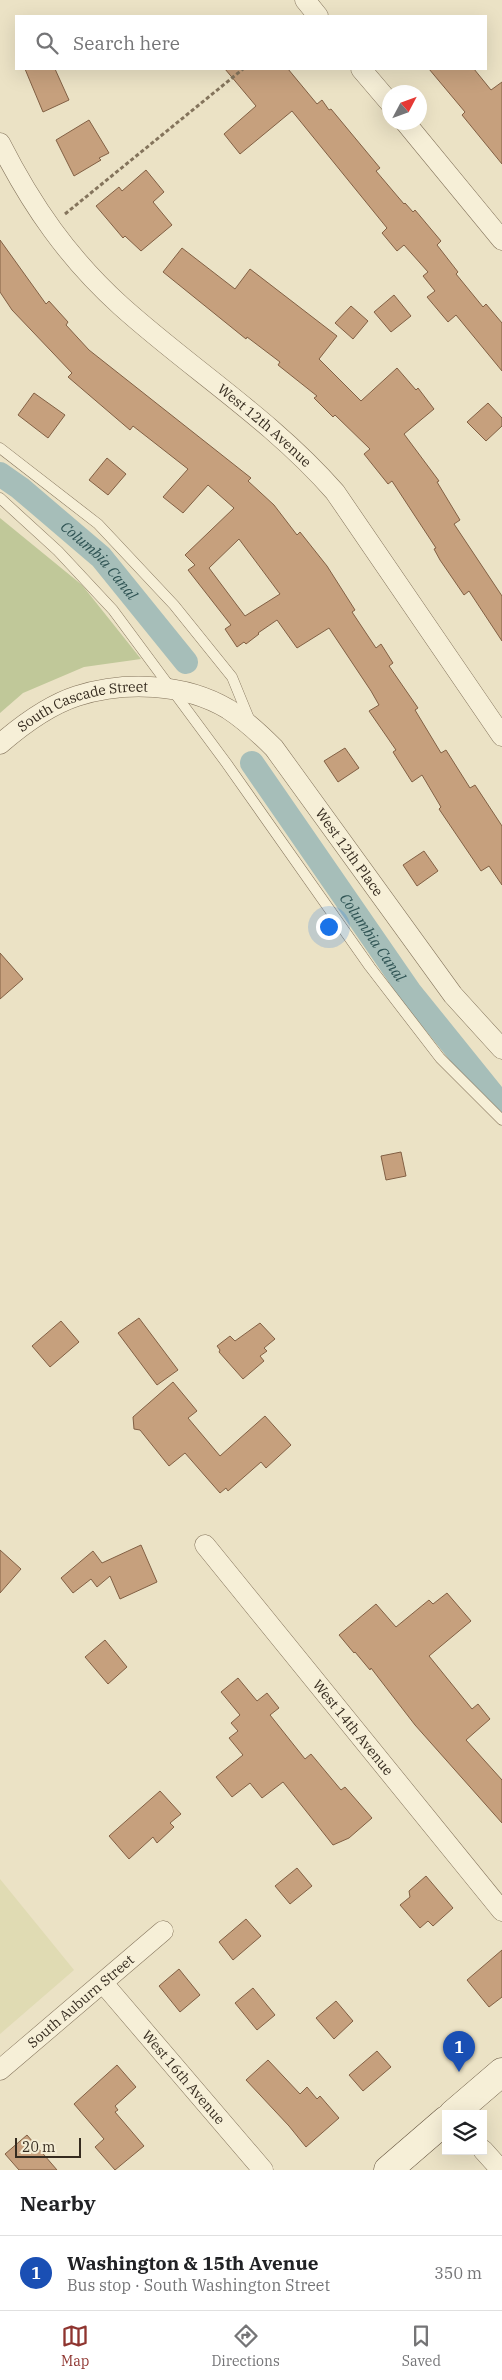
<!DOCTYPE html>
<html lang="en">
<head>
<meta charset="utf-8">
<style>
  body { margin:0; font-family:"IBM Plex Serif",serif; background:#f2f2f2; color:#202124 }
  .controls { position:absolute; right:15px; bottom:15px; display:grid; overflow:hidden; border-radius:0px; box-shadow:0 5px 20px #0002 }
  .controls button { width:45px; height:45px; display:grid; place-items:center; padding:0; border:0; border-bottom:1px solid #e0e0e0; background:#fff; color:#202124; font:25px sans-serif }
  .compass { position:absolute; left:382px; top:85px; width:45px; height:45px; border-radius:50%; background:#fff; box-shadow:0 5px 20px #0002; rotate:49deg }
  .scale { position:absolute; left:15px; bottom:12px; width:66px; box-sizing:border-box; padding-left:5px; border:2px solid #352b1f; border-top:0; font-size:14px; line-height:18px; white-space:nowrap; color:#352b1f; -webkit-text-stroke:4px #f3ecd4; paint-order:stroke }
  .you { position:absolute; left:328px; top:926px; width:18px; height:18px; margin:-12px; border:4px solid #fff; border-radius:50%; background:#1a73e8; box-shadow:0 0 0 8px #1a73e833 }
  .badge { display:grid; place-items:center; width:32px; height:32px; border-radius:50%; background:#8f3530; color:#fff; font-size:16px; font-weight:700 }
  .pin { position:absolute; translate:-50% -41px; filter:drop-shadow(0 1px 2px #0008) }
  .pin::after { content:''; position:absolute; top:26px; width:18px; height:15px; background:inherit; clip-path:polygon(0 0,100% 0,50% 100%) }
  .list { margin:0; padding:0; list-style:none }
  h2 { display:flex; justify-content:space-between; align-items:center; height:65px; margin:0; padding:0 20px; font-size:21px }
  h2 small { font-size:16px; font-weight:400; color:#757577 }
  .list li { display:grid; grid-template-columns:32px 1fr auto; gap:15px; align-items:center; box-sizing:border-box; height:75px; padding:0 20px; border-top:1px solid #e0e0e0 }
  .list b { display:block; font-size:19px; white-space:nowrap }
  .list p { margin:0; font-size:16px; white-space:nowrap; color:#757577 }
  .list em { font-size:16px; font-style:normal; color:#757577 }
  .icon { flex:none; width:28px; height:28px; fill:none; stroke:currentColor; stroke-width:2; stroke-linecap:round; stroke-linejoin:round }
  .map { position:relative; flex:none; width:502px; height:2170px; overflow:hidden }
  .search { position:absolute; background:#fff; box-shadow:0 5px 20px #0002; left:15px; right:15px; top:15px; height:55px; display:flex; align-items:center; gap:12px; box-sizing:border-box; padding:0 18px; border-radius:0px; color:#757577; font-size:19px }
  .sheet { height:140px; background:#fff }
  nav { display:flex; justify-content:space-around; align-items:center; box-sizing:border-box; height:70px; border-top:1px solid #e0e0e0; background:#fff; font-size:14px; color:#757577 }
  nav a { display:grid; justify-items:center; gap:2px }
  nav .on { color:#8f3530 }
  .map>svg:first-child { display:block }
  .farmland { fill:#e0dbb3 }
  .green { fill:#c0c899 }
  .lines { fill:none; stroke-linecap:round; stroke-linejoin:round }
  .canal { stroke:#a6beb9; stroke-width:24 }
  .building { fill:#c6a07d; stroke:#826044; fill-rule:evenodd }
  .lane-casing { stroke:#84745c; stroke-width:11 }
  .street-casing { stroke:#84745c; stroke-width:21 }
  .secondary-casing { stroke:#66553f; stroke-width:29 }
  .path { stroke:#84745c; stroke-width:3; stroke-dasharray:4 2.5; stroke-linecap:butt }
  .lane { stroke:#f6efd7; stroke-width:10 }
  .street { stroke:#f6efd7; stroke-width:20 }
  .secondary { stroke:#f6efd7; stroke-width:28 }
  .labels { text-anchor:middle; stroke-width:4; stroke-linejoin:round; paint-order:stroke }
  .street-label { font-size:14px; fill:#352b1f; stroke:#f3ecd4 }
  .water-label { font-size:15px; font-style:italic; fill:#2f5454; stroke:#f3ecd4 }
</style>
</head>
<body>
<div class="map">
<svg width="502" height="2170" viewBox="0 0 502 2170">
  <rect width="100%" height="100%" fill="#ebe2c5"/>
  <polygon class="farmland" points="0,1879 74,1970 0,2034"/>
  <polygon class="green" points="0,518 82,585 141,659 84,667 23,693 0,713"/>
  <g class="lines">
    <g class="canal">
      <path id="s1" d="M0,474L20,488L101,557L186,662"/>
      <path id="s2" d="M252,763L410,992L502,1106"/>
    </g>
  </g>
  <g class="building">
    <polygon points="25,69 55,69 69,100 43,112"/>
    <polygon points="225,69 288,69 317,104 322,100 329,110 331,109 380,168 376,171 404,204 405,203 413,212 415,210 441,241 437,245 458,272 456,274 483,307 486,304 502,323 502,371 456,315 448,322 427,297 435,291 423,276 428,272 404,245 397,251 382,233 387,228 292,111 240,154 224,134 256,106"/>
    <polygon points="429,69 474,69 491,90 502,82 502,164 462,115 465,112"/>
    <polygon points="89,120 109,153 99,158 101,160 74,176 56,140"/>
    <polygon points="146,170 164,192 153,202 172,225 141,251 125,236 123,238 96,206 119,187 122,191"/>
    <path d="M0,240L46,304L49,301L68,322L66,325L89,350L251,478L248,481L274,505L297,535L300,532L327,566L355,610L352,612L376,648L381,644L393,663L389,666L418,708L415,710L441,753L446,750L470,788L475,785L502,826V885L489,866L481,871L439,809L441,807L422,775L412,782L393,752L396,750L369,711L379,705L371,691L329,628L297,648L277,620L258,633L259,634L246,644L244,642L237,647L225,629L231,625L188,570L195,565L185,555L234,508L208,485L183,513L163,497L188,469L133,426L130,430L68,377L72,373L12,310L0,292ZM239,539L280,594L245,616L209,568Z"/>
    <polygon points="182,248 235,289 250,269 337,336 319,359 361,401 397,368 416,390 418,388 434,409 404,434 439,481 437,482 460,520 454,524 502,596 502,641 469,591 464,595 440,560 434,549 436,548 392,481 388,484 364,454 370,449 335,415 333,417 314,398 317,396 278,365 280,362 247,337 246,339 163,272"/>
    <polygon points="394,295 411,316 391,332 374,312"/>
    <polygon points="351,306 368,321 353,339 335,323"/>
    <polygon points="34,393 65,415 48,438 18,415"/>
    <polygon points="488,403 502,418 502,426 486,441 467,422"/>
    <polygon points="107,458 126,474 108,495 89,480"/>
    <polygon points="345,748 359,768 338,782 324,761"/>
    <polygon points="424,851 438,871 417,886 403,865"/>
    <polygon points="0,953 23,979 0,999"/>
    <polygon points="401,1152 406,1176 386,1180 381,1156"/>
    <polygon points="139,1318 178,1370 157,1385 118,1333"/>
    <polygon points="61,1321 79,1342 50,1367 32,1346"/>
    <polygon points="260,1323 275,1339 264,1348 267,1351 260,1356 264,1361 243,1379 219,1352 220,1350 217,1346 230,1336 235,1341"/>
    <polygon points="173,1382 197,1411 188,1418 220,1456 265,1416 291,1445 266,1468 261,1462 228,1491 226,1488 220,1493 185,1453 169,1466 140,1430 134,1429 133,1417"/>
    <polygon points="141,1545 157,1582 120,1599 110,1576 97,1587 91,1579 73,1593 61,1578 93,1551 102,1563"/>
    <polygon points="0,1550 21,1569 0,1593"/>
    <polygon points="447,1593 471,1621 429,1656 472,1709 478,1704 490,1719 466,1740 502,1780 502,1823 415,1725 371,1668 370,1670 355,1652 354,1653 339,1635 376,1604 396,1627 429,1600 433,1604"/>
    <polygon points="105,1640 127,1667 108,1684 85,1657"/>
    <polygon points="238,1678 257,1701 267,1693 279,1708 270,1715 305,1759 311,1754 341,1790 345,1787 372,1818 349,1838 333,1845 283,1782 262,1798 250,1783 232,1797 216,1777 243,1755 229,1738 238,1731 231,1723 240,1715 221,1692"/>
    <polygon points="160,1791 181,1814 170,1823 174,1827 157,1843 153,1837 129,1859 109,1836"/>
    <polygon points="297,1868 312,1886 290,1904 275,1886"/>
    <polygon points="426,1876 453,1908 433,1926 428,1921 420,1928 400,1905 410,1897 409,1891"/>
    <polygon points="246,1919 261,1936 233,1960 219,1942"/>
    <polygon points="502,1950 502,1997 489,2007 467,1980"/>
    <polygon points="179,1969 200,1995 180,2012 159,1986"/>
    <polygon points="253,1988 275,2015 257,2030 235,2003"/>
    <polygon points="336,2001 353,2021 334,2039 316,2018"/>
    <polygon points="377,2051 391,2067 363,2091 349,2075"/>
    <polygon points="268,2060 300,2094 307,2087 317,2099 320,2096 339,2118 306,2147 289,2126 246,2080"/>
    <polygon points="117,2065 136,2087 115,2106 118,2110 115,2112 144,2146 115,2170 95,2147 104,2139 74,2104"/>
    <polygon points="27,2135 57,2170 19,2170 5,2154"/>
  </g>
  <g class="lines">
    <defs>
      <g id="lane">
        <polyline points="0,448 98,524 174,605 232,677 250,721"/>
        <polyline points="0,498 58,551 113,610 227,764 370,967 440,1058 502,1120"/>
      </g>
      <g id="street">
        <polyline points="305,0 318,16"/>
        <polyline points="361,69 390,103"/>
        <polyline points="405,122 502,240"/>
        <path id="s3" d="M0,143C32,206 68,258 121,306C191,369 272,420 335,492L502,736"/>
        <path id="s4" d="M0,744C22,725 49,705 77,696C125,681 184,683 228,709C245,720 260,734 274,748L453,995L502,1049"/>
        <path id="s5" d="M205,1545L502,1911"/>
        <path id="s6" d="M103,1983L263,2170"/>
        <path id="s7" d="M0,2070L163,1931"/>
        <polyline points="483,2150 501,2170"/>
      </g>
      <g id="secondary">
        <polyline points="453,2114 502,2072"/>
        <polyline points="388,2170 446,2120"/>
      </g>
    </defs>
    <use href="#lane" class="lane-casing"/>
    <use href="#street" class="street-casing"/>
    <use href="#secondary" class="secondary-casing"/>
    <polyline class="path" points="65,214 243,69"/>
    <use href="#lane" class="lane"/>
    <use href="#street" class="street"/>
    <use href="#secondary" class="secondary"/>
  </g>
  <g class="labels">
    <g class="street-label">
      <text dy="5" stroke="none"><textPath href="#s3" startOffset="391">West 12th Avenue</textPath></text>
      <text dy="5" stroke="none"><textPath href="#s4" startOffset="94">South Cascade Street</textPath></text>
      <text dy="5" stroke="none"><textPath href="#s4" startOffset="436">West 12th Place</textPath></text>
      <text dy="5" stroke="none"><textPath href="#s5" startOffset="235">West 14th Avenue</textPath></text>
      <text dy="5" stroke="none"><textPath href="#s7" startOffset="106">South Auburn Street</textPath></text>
      <text dy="5" stroke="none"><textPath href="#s6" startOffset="124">West 16th Avenue</textPath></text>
    </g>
    <g class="water-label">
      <text dy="5" stroke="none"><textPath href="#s1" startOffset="132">Columbia Canal</textPath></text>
      <text dy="5" stroke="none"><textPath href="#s2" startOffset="212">Columbia Canal</textPath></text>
    </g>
  </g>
</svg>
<div class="controls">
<button><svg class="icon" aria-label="layers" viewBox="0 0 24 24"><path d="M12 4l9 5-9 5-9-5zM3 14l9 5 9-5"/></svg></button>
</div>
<svg class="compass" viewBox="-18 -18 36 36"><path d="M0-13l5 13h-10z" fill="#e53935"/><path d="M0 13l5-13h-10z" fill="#757577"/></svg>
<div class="scale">20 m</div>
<div class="you"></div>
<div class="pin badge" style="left:459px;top:2072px;background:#1a4fb4">1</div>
<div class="search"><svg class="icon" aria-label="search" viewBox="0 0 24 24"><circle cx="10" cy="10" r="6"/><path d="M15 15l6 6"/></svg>Search here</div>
</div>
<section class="sheet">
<h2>Nearby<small></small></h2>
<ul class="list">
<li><span class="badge" style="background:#1a4fb4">1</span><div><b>Washington &amp; 15th Avenue</b><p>Bus stop · South Washington Street</p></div><em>350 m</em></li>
</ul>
</section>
<nav>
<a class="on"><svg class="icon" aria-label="map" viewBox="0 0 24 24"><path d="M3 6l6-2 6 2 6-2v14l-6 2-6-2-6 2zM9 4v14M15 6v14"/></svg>Map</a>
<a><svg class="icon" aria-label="directions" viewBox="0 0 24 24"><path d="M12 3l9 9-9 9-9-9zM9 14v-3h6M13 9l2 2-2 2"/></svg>Directions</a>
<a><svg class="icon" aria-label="saved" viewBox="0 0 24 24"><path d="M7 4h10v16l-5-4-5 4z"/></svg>Saved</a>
</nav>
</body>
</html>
